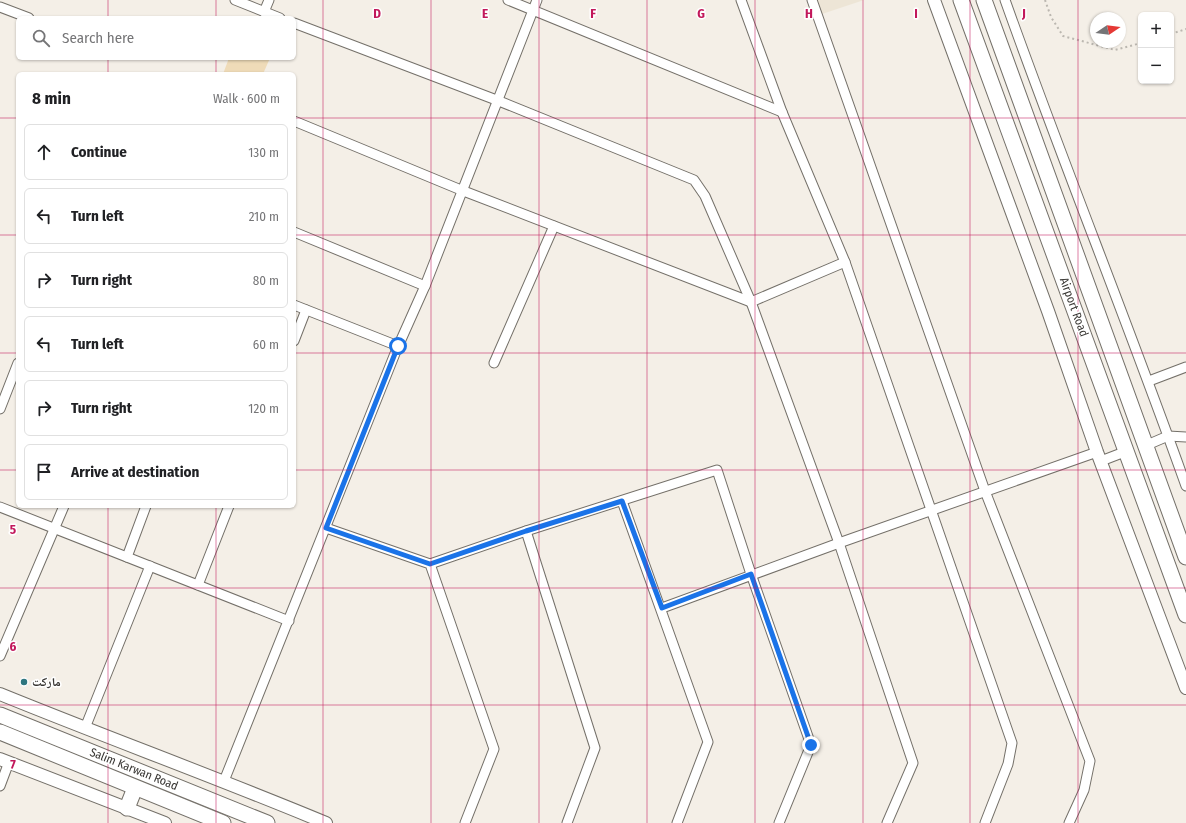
<!DOCTYPE html>
<html lang="en">
<head>
<meta charset="utf-8">
<style>
  body { margin:0; font-family:"Fira Sans Condensed","Noto Naskh Arabic",sans-serif; background:#f2f2f2; color:#202124 }
  .controls { position:absolute; right:12px; top:12px; display:grid; overflow:hidden; border-radius:6px; box-shadow:0 1px 3px #0004 }
  .controls button { width:36px; height:36px; display:grid; place-items:center; padding:0; border:0; border-bottom:1px solid #e0e0e0; background:#fff; color:#202124; font:20px sans-serif }
  .compass { position:absolute; left:1090px; top:12px; width:36px; height:36px; border-radius:50%; background:#fff; box-shadow:0 1px 3px #0004; rotate:77deg }
  .stop { position:absolute; width:12px; height:12px; margin:-9px; border:3px solid #1a73e8; border-radius:50%; background:#fff }
  .stop.end { background:#1a73e8; border-color:#fff; box-shadow:0 1px 4px #0008 }
  .list { margin:0; padding:0; list-style:none }
  h2 { display:flex; justify-content:space-between; align-items:center; height:52px; margin:0; padding:0 16px; font-size:17px }
  h2 small { font-size:13px; font-weight:400; color:#757577 }
  .list li { display:grid; grid-template-columns:26px 1fr auto; gap:12px; align-items:center; box-sizing:border-box; height:56px; margin:0 8px 8px; padding:0 8px; border:1px solid #e0e0e0; border-radius:6px }
  .list b { display:block; font-size:15px; white-space:nowrap }
  .list em { font-size:13px; font-style:normal; color:#757577 }
  .icon { flex:none; width:22px; height:22px; fill:none; stroke:currentColor; stroke-width:2; stroke-linecap:round; stroke-linejoin:round }
  .map { position:relative; flex:none; width:1186px; height:823px; overflow:hidden }
  .search { position:absolute; background:#fff; box-shadow:0 1px 3px #0004; left:16px; top:16px; width:280px; height:44px; display:flex; align-items:center; gap:10px; box-sizing:border-box; padding:0 14px; border-radius:6px; color:#757577; font-size:15px }
  .panel { position:absolute; background:#fff; box-shadow:0 1px 3px #0004; left:16px; top:72px; width:280px; height:436px; border-radius:6px }
  .map>svg:first-child { display:block }
  .built { fill:#ede5d6 }
  .green { fill:#efdbb8 }
  .lines { fill:none; stroke-linecap:round; stroke-linejoin:round }
  .minor-casing { stroke:#747069; stroke-width:11 }
  .tertiary-casing { stroke:#747069; stroke-width:14 }
  .primary-casing { stroke:#747069; stroke-width:17 }
  .path { stroke:#bbb7b0; stroke-width:2; stroke-dasharray:2 3; stroke-linecap:butt }
  .minor { stroke:#fff; stroke-width:9 }
  .tertiary { stroke:#fff; stroke-width:12 }
  .primary { stroke:#fff; stroke-width:15 }
  .route { stroke:#1a73e8; stroke-width:5 }
  .grid { fill:none; stroke:#c2185b; stroke-width:1; stroke-opacity:0.55 }
  .poi-dot { fill:#2e767f; stroke:#fff; stroke-width:1.5 }
  .labels { text-anchor:middle; stroke-width:3; stroke-linejoin:round; paint-order:stroke }
  .street-label { font-size:12px; fill:#383633; stroke:#fff }
  .poi-label { font-size:12px; font-weight:bold; fill:#383633; stroke:#fff; text-anchor:start }
  .grid-label { font-size:13px; text-anchor:middle; font-weight:bold; fill:#c2185b; stroke:#fff; stroke-width:3; stroke-linejoin:round; paint-order:stroke }
</style>
</head>
<body>
<div class="map">
<svg width="1186" height="823" viewBox="0 0 1186 823">
  <rect width="100%" height="100%" fill="#f4efe7"/>
  <polygon class="built" points="818,0 864,0 822,14"/>
  <polygon class="green" points="229,58 270,58 263,74 223,74"/>
  <g class="lines">
    <defs>
      <g id="minor">
        <polyline points="235,0 280,18"/>
        <polyline points="508,0 782,112"/>
        <polyline points="741,0 782,112 845,262 1012,743 1008,764 985,823"/>
        <polyline points="812,0 985,491 1090,761 1084,790 1069,823"/>
        <path d="M1005,0C1063,163 1128,323 1186,486"/>
        <polyline points="0,7 29,18"/>
        <polyline points="264,12 269,0"/>
        <polyline points="294,23 499,101 694,180 705,196 751,302 839,543 913,763 887,823"/>
        <polyline points="294,121 461,190 751,302 845,262"/>
        <polyline points="294,232 425,286"/>
        <polyline points="294,305 398,346"/>
        <polyline points="294,341 306,310"/>
        <polyline points="494,363 554,226"/>
        <polyline points="1149,381 1186,367"/>
        <polyline points="0,409 18,363"/>
        <polyline points="1147,445 1168,436 1186,437"/>
        <polyline points="1101,461 1127,451"/>
        <polyline points="622,501 708,742 677,823"/>
        <polyline points="0,507 289,621"/>
        <polyline points="326,528 430,564 494,749 465,823"/>
        <polyline points="526,531 595,748 567,823"/>
        <polyline points="127,557 146,506"/>
        <polyline points="430,564 526,531 717,470 751,574 811,745 779,823"/>
        <polyline points="198,585 229,506"/>
        <polyline points="662,608 839,543 1097,452"/>
        <polyline points="0,656 64,506"/>
        <polyline points="85,728 150,566"/>
        <polyline points="224,781 396,351 425,286 537,0"/>
        <polyline points="0,786 9,762"/>
      </g>
      <g id="tertiary">
        <polyline points="934,0 1048,311 1097,452 1186,688"/>
        <path d="M0,694C108,738 218,778 326,823"/>
        <polyline points="0,759 165,823"/>
      </g>
      <g id="primary">
        <polyline points="961,0 1186,615"/>
        <polyline points="984,0 1186,557"/>
        <polyline points="0,715 267,823"/>
        <polyline points="0,732 223,823"/>
        <polyline points="127,808 135,788"/>
      </g>
    </defs>
    <use href="#minor" class="minor-casing"/>
    <use href="#tertiary" class="tertiary-casing"/>
    <use href="#primary" class="primary-casing"/>
    <g class="path">
      <polyline points="1045,0 1051,17 1063,36 1115,50 1141,43"/>
      <polyline points="1171,34 1186,29"/>
    </g>
    <use href="#minor" class="minor"/>
    <use href="#tertiary" class="tertiary"/>
    <use href="#primary" class="primary"/>
  </g>
  <g class="lines">
    <polyline class="route" points="398,346 326,528 430,564 526,531 622,501 662,608 751,574 811,745"/>
  </g>
  <path class="grid" d="M108,0V18M216,0V18M323,0V823M431,0V823M539,0V823M647,0V823M755,0V823M863,0V823M970,0V823M1078,0V823M108,58V74M216,58V74M0,118H18M294,118H1186M0,235H18M294,235H1186M0,353H18M294,353H1186M0,470H18M294,470H1186M108,506V823M216,506V823M0,588H1186M0,705H1186"/>
  <circle class="poi-dot" cx="24" cy="682" r="4"/>
  <g class="labels">
    <g class="street-label">
      <text transform="translate(1074 307) rotate(70)" y="4">Airport Road</text>
      <text transform="translate(134 769) rotate(22)" y="4">Salim Karwan Road</text>
    </g>
    <g class="poi-label">
      <text x="32" y="686">مارکت</text>
    </g>
  </g>
  <g class="grid-label">
    <text x="377" y="18">D</text>
    <text x="485" y="18">E</text>
    <text x="593" y="18">F</text>
    <text x="701" y="18">G</text>
    <text x="809" y="18">H</text>
    <text x="916" y="18">I</text>
    <text x="1024" y="18">J</text>
    <text x="13" y="534">5</text>
    <text x="13" y="651">6</text>
    <text x="13" y="769">7</text>
  </g>
</svg>
<div class="controls">
<button>+</button>
<button>−</button>
</div>
<svg class="compass" viewBox="-18 -18 36 36"><path d="M0-13l5 13h-10z" fill="#e53935"/><path d="M0 13l5-13h-10z" fill="#757577"/></svg>
<div class="stop" style="left:398px;top:346px"></div>
<div class="stop end" style="left:811px;top:745px"></div>
<div class="search"><svg class="icon" aria-label="search" viewBox="0 0 24 24"><circle cx="10" cy="10" r="6"/><path d="M15 15l6 6"/></svg>Search here</div>
<section class="panel">
<h2>8 min<small>Walk · 600 m</small></h2>
<ul class="list">
<li><svg class="icon" aria-label="ahead" viewBox="0 0 24 24"><path d="M12 20V5M6 11l6-6 6 6"/></svg><div><b>Continue</b></div><em>130 m</em></li>
<li><svg class="icon" aria-label="left" viewBox="0 0 24 24"><path d="M17 20v-9H6M10 6l-5 5 5 5"/></svg><div><b>Turn left</b></div><em>210 m</em></li>
<li><svg class="icon" aria-label="right" viewBox="0 0 24 24"><path d="M7 20v-9h11M14 6l5 5-5 5"/></svg><div><b>Turn right</b></div><em>80 m</em></li>
<li><svg class="icon" aria-label="left" viewBox="0 0 24 24"><path d="M17 20v-9H6M10 6l-5 5 5 5"/></svg><div><b>Turn left</b></div><em>60 m</em></li>
<li><svg class="icon" aria-label="right" viewBox="0 0 24 24"><path d="M7 20v-9h11M14 6l5 5-5 5"/></svg><div><b>Turn right</b></div><em>120 m</em></li>
<li><svg class="icon" aria-label="arrive" viewBox="0 0 24 24"><path d="M6 21V4h12l-3 4 3 4H6"/></svg><div><b>Arrive at destination</b></div></li>
</ul>
</section>
</div>
</body>
</html>
